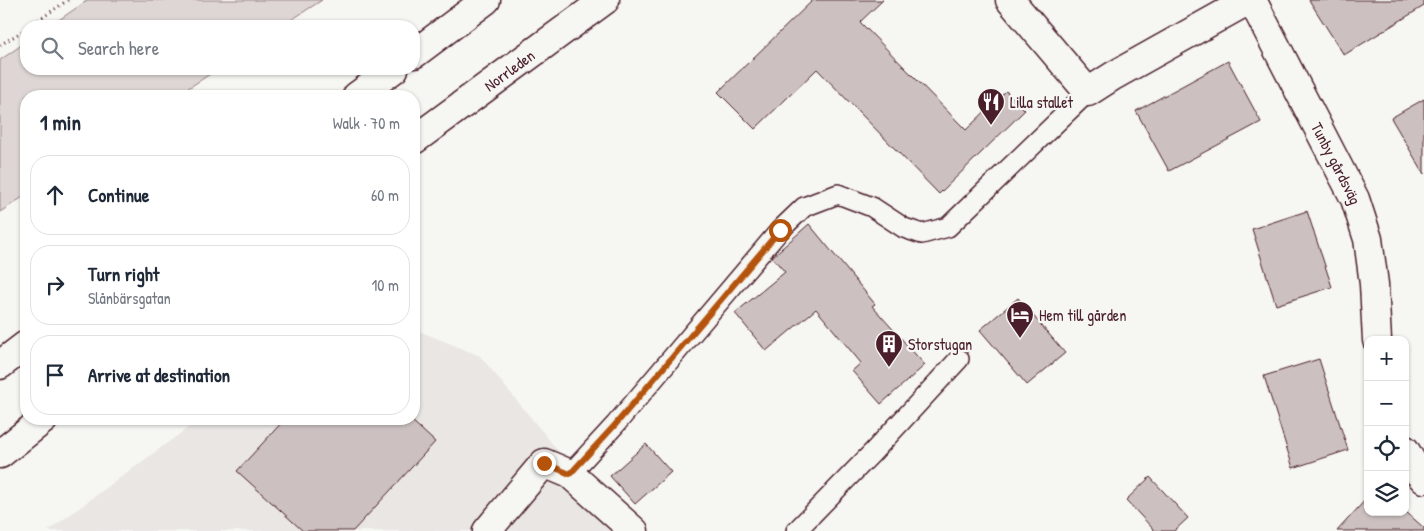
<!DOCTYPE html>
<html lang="en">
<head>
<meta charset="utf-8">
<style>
  body { margin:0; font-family:"Patrick Hand",sans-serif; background:#f6f6f7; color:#1f2937 }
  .controls { position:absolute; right:15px; bottom:15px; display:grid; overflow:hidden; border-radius:10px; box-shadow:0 1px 4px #0004 }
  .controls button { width:45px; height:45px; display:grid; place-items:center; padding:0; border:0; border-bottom:1px solid #e0e1e3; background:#fff; color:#1f2937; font:25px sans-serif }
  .stop { position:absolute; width:15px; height:15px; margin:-11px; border:4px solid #b45309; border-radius:50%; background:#fff }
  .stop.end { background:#b45309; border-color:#fff; box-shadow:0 1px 5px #0008 }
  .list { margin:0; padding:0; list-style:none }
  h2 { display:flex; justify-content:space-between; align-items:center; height:65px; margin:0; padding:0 20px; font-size:21px }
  h2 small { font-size:16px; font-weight:400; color:#747a83 }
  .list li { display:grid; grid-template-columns:32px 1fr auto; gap:15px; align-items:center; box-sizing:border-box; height:80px; margin:0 10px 10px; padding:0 10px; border:1px solid #e0e1e3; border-radius:20px }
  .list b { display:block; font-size:19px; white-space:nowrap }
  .list p { margin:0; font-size:16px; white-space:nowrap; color:#747a83 }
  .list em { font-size:16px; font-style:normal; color:#747a83 }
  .icon { flex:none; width:28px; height:28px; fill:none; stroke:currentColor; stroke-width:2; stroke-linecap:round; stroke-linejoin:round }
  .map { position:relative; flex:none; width:1424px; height:531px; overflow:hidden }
  .search { position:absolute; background:#fff; box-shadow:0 1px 4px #0004; left:20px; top:20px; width:400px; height:55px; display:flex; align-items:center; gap:12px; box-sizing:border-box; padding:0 18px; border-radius:20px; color:#747a83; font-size:19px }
  .panel { position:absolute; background:#fff; box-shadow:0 1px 4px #0004; left:20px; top:90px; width:400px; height:335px; border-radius:20px }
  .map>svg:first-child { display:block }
  .built { fill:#e9e6e3 }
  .green { fill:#ddd6d5; stroke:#947a80 }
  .building { fill:#ccc1c0; stroke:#4a1f2b }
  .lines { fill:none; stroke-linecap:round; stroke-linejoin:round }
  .service-casing { stroke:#4a1f2b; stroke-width:22 }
  .minor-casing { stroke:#4a1f2b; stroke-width:31 }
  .secondary-casing { stroke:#4a1f2b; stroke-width:31 }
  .path { stroke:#4a1f2b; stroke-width:3; stroke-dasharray:1 4; stroke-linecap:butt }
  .service { stroke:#f6f6f2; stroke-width:19 }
  .minor { stroke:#f6f6f2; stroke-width:28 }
  .secondary { stroke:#f6f6f2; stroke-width:28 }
  .route { stroke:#b45309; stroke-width:6 }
  .labels { text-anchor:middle; stroke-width:4.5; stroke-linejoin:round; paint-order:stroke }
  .street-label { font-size:16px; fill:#4a1f2b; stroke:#f6f6f2 }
  .poi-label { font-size:16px; fill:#4a1f2b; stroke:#f6f6f2; text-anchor:start }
</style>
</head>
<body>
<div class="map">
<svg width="1424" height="531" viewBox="0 0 1424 531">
  <rect width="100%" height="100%" fill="#f6f6f2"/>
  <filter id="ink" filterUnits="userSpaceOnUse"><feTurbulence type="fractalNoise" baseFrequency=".02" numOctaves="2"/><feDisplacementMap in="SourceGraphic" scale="10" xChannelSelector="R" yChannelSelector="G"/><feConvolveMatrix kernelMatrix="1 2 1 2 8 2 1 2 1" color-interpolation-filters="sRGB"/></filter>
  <g filter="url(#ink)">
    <polygon class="built" points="414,329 480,356 624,531 48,531 200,419 414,419"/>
    <g class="green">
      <polygon points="88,0 322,0 282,26 50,26"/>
      <polygon points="26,42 26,69 218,69 176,96 26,96 26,195 0,212 0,60"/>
    </g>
    <g class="building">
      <polygon points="813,0 883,0 860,22 966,130 1006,91 1025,110 939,194 817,69 755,129 718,92"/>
      <polygon points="1309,0 1424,0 1424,6 1344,55"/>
      <polygon points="1228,61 1261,122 1169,171 1136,111"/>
      <polygon points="1424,99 1424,174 1391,118"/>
      <polygon points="1307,211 1332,287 1276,305 1252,229"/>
      <polygon points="809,224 875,304 872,306 925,365 881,404 852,371 861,363 816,309 766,351 735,313 785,272 772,257"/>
      <polygon points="1018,298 1065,353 1027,385 980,330"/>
      <polygon points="1319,359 1348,450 1293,468 1264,376"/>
      <polygon points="285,419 410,419 435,442 353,531 303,531 237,471"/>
      <polygon points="646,444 671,472 635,504 610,476"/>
      <polygon points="1150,477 1188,518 1174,531 1155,531 1126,500"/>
      <polygon points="1368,497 1368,512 1405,511 1424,528 1424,531 1337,531"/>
    </g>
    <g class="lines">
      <defs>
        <g id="service">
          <polyline points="570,474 615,425 780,230 804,207 838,194 872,207 904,228 922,234 948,227 1088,92"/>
          <polyline points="796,531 872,453 959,359"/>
        </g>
        <g id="minor">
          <polyline points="1010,0 1088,92 1113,76 1249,0"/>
          <path id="s1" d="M1252,0L1355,199L1368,239L1374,284L1377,340"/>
          <polyline points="1405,450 1417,471 1424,479"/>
          <polyline points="487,531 544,463 570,474 634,531"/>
        </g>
        <g id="secondary">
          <polyline points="414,54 486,0"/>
          <polyline points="357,96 394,69"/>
          <path id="s2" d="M414,140L605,0"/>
          <polyline points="0,365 26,345"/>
          <polyline points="0,454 44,419"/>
        </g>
      </defs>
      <use href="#service" class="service-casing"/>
      <use href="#minor" class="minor-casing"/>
      <use href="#secondary" class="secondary-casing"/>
      <g class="path">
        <polyline points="30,26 68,0"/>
        <polyline points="0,45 26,29"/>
      </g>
      <use href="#service" class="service"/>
      <use href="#minor" class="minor"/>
      <use href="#secondary" class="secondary"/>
    </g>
  </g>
  <g class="lines" filter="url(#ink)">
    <polyline class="route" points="544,463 570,474 615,425 780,230"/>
  </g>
  <defs>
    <symbol id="restaurant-pin" viewBox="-11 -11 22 30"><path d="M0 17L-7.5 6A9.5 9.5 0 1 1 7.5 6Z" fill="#4a1f2b" stroke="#f6f6f2"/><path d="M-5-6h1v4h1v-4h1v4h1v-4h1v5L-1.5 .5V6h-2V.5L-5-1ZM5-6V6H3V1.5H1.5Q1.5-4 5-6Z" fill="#fff"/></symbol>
    <symbol id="hotel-pin" viewBox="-11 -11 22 30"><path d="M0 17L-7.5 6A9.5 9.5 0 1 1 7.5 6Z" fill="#4a1f2b" stroke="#f6f6f2"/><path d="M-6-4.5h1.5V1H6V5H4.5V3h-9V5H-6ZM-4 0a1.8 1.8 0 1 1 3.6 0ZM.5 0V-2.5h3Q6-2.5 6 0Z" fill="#fff"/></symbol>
    <symbol id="building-pin" viewBox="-11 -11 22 30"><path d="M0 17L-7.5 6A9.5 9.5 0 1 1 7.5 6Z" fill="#4a1f2b" stroke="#f6f6f2"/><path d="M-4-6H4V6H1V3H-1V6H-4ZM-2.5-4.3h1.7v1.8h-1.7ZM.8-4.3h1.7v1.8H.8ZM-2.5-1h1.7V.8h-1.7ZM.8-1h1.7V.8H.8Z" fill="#fff"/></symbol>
  </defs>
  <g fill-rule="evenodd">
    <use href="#restaurant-pin" x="975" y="86" width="32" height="43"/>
    <use href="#hotel-pin" x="1004" y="299" width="32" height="43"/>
    <use href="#building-pin" x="873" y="328" width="32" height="43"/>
  </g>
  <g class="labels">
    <g class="street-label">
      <text dy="6" stroke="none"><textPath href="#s2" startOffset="118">Norrleden</textPath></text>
      <text dy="6" stroke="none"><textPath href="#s1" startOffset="184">Tunby gårdsväg</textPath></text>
    </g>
    <g class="poi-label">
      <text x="1010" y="108">Lilla stallet</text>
      <text x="1039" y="321">Hem till gården</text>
      <text x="908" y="350">Storstugan</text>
    </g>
  </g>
</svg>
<div class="controls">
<button>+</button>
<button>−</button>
<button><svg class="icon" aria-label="locate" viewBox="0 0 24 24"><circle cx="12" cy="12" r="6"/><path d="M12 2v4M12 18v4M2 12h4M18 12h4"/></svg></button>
<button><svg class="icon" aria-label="layers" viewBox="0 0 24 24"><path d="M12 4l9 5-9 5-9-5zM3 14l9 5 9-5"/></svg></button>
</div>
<div class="stop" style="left:780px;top:230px"></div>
<div class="stop end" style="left:544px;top:463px"></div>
<div class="search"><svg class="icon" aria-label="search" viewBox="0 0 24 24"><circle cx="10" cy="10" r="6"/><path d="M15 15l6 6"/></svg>Search here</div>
<section class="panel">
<h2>1 min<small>Walk · 70 m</small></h2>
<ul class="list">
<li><svg class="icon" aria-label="ahead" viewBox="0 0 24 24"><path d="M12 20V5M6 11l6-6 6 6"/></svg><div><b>Continue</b></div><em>60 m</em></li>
<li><svg class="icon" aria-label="right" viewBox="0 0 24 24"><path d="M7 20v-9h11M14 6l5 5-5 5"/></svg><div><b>Turn right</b><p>Slånbärsgatan</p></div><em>10 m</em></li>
<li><svg class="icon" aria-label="arrive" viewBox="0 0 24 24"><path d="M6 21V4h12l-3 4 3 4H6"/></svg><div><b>Arrive at destination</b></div></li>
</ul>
</section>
</div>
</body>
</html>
